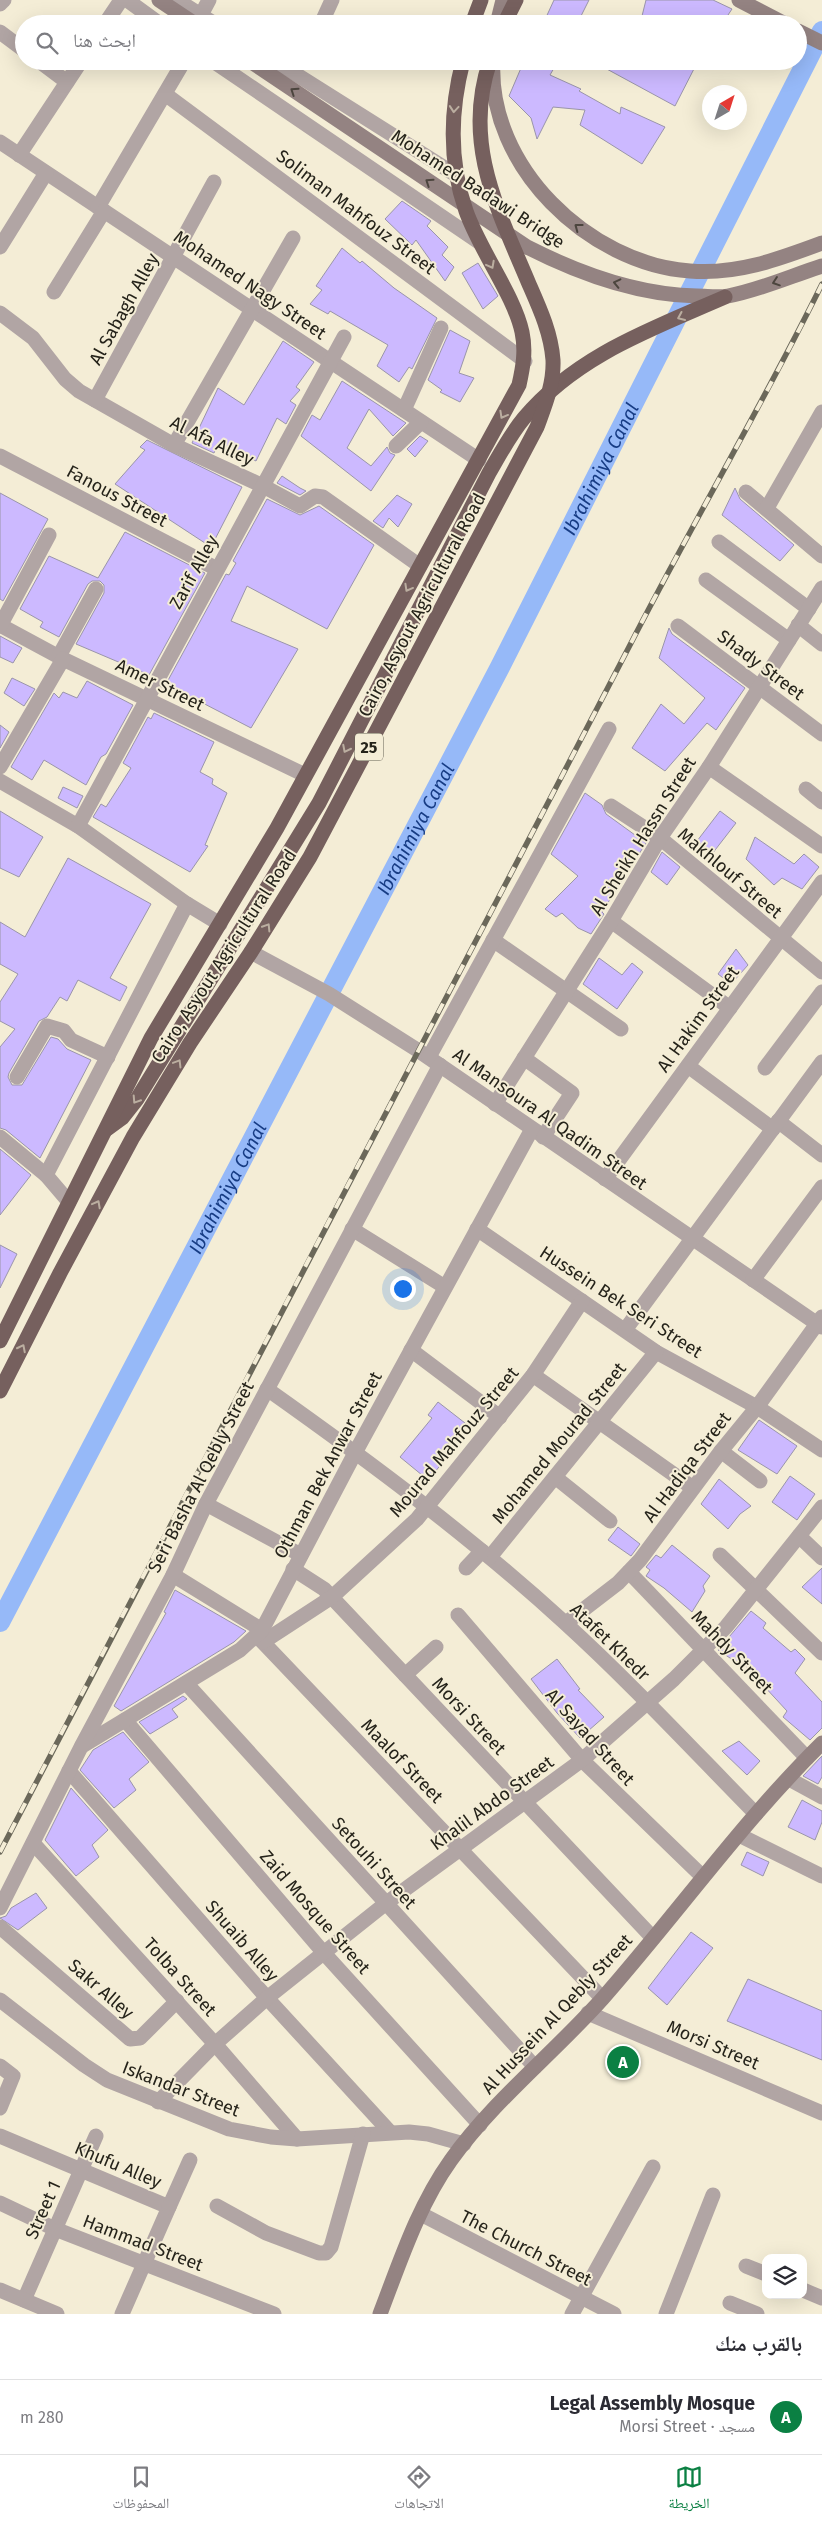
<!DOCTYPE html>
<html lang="ar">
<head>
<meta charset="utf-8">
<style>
  body { margin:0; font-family:"Fira Sans","Noto Naskh Arabic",sans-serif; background:#f2f2f3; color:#2b2b33; direction:rtl }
  .controls { position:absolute; right:15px; bottom:15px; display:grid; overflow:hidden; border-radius:10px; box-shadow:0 5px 20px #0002 }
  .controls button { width:45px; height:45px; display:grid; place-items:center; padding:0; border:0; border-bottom:1px solid #e1e1e2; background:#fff; color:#2b2b33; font:25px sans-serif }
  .compass { position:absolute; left:702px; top:85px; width:45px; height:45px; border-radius:50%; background:#fff; box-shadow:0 5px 20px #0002; rotate:39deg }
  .you { position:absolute; left:402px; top:1288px; width:18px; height:18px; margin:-12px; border:4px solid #fff; border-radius:50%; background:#1a73e8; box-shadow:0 0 0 8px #1a73e833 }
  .badge { display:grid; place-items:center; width:32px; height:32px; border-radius:50%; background:#0b8043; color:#fff; font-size:16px; font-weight:700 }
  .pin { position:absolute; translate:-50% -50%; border:2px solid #fff; box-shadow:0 1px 5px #0006 }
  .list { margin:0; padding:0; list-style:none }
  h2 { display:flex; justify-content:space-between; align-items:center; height:65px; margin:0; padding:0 20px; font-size:21px }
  h2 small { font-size:16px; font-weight:400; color:#7c7c81 }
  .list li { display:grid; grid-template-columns:32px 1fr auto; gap:15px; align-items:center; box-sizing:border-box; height:75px; padding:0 20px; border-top:1px solid #e1e1e2 }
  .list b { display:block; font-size:19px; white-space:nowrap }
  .list p { margin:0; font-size:16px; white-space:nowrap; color:#7c7c81 }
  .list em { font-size:16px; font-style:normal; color:#7c7c81 }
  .icon { flex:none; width:28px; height:28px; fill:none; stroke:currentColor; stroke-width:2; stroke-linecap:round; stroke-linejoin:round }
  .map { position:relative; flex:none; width:822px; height:2314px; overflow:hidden; direction:ltr }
  .search { position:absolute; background:#fff; box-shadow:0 5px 20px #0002; left:15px; right:15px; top:15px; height:55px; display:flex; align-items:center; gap:12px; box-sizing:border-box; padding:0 18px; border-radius:28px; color:#7c7c81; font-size:19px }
  .sheet { height:140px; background:#fff }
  nav { display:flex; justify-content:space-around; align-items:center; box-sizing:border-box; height:70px; border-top:1px solid #e1e1e2; background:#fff; font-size:14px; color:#7c7c81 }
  nav a { display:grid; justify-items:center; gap:2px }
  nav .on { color:#0b8043 }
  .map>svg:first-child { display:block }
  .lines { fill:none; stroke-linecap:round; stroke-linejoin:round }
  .canal { stroke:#96b9f8; stroke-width:20 }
  .building { fill:#ccb9ff; stroke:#9a95aa }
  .minor { stroke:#b1a5a4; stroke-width:15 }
  .tertiary { stroke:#b1a5a4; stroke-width:15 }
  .secondary { stroke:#948382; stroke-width:15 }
  .trunk { stroke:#76605e; stroke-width:15 }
  .rail-casing { stroke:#6b685a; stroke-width:5.5 }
  .rail { stroke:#f4edd6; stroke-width:4; stroke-dasharray:11; stroke-linecap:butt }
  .oneway { stroke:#4c453e }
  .oneway2 { stroke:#bbaea0 }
  .labels { text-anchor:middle; stroke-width:4; stroke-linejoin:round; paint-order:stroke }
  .shield { fill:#f4edd6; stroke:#636052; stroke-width:1 }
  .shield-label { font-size:16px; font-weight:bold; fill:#25231a }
  .street-label { font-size:18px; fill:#25231a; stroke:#f4edd6 }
  .water-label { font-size:19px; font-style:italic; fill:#173c84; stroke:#f4edd6 }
</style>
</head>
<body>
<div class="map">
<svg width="822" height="2314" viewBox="0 0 822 2314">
  <rect width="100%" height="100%" fill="#f4edd6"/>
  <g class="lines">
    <path class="canal" id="s1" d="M0,1622L500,667L822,31"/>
  </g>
  <g class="building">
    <polygon points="554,0 589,0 577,24 543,24"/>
    <polygon points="646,0 713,0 732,9 722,24 640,24"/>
    <polygon points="524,61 558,61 550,75 581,89 579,91 620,114 621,107 665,127 642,164 580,125 585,110 553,107 537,139 531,118 509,96"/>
    <polygon points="592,61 698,61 675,106"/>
    <polygon points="402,201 431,221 427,226 448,247 442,255 454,267 445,281 416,240 412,245 385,219"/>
    <polygon points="342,248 360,263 362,261 394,288 437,318 412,369 409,367 399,382 377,366 388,345 330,311 328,314 310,304 322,290 316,286"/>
    <polygon points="478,263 498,296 483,309 462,273"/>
    <polygon points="450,330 470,341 459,373 474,378 460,402 440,392 442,390 428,380"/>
    <polygon points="283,341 314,362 296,387 300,390 290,401 296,405 286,424 277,418 256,461 219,442 214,453 192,443 218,388 244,405"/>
    <polygon points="342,381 406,423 393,436 369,409 347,448 371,466 387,447 390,453 395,455 371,491 301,436 312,415 320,420"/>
    <polygon points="420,436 428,441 415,457 407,449"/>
    <polygon points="147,440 242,487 211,547 115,484 145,450 140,447"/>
    <polygon points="282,476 300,488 306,491 300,495 277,483"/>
    <polygon points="735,488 740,499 794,545 780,561 722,515"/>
    <polygon points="0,493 48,519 3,601 0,599"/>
    <polygon points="397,495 412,504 398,527 389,518 383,528 373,521"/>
    <polygon points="267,499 300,515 319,506 374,545 327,629 247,586 231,621 298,649 251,728 166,684 226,574 229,575 236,563 233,561"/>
    <polygon points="125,532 205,573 149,675 76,644 104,593 104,585 100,581 92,581 88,584 59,637 40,627 43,622 20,609 49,556 98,578"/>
    <polygon points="669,628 672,634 745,688 716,730 707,723 665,771 632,748 661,704 684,724 705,698 659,658"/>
    <polygon points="0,636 22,648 13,663 0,657"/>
    <polygon points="12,678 35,689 24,706 4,693"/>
    <polygon points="87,681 133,705 106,754 101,757 86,785 44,760 32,780 11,767 54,693 59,698 63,692 77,698"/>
    <polygon points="154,713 214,742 200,772 213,779 212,784 227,793 205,845 208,846 190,872 93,817 101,804 106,807 131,768 123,763 148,717 151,719"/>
    <polygon points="0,725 9,732 0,748"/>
    <polygon points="63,787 83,796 77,808 58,798"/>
    <polygon points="585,793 602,805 606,814 646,843 602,912 604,914 591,934 578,928 562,913 556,917 545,909 578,876 551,854"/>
    <polygon points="0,811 43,837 19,877 0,868"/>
    <polygon points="720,811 736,823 712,854 697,841"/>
    <polygon points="755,837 794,864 804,854 819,867 802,889 782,878 774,885 746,859"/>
    <polygon points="662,852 680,867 667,885 651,872"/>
    <polygon points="68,858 151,904 110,978 127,987 120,1001 78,980 67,1001 60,997 47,1017 39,1021 9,1073 8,1077 12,1085 22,1085 51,1037 58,1039 67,1049 91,1060 40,1158 6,1130 0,1128 0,1047 15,1029 0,1021 0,1002 18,974 0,964 0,922 25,937"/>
    <polygon points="736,949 748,965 731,984 718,974"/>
    <polygon points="599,958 622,975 632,963 643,972 617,1009 583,984"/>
    <polygon points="0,1149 31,1175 0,1215"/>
    <polygon points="0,1245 17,1254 0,1288"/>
    <polygon points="438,1402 465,1423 444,1449 450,1454 428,1480 400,1457 432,1418 428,1415"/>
    <polygon points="759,1420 797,1446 777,1474 738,1450"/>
    <polygon points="790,1476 815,1494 797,1520 772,1502"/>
    <polygon points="719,1479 751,1506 740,1514 728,1529 701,1504"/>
    <polygon points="618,1527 640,1544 631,1556 608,1540"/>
    <polygon points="672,1545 710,1576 703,1586 705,1591 692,1612 664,1588 646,1576 650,1570 646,1567 656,1555 661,1558"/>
    <polygon points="822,1568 822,1604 802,1587"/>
    <polygon points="175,1590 246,1631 234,1642 121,1711 114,1706 166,1613 164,1612"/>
    <polygon points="751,1611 766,1623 763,1628 791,1652 795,1649 805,1659 795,1673 822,1702 822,1728 810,1740 783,1717 787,1711 739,1659 736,1662 718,1650"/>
    <polygon points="557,1659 580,1689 578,1690 604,1717 580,1738 557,1713 531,1679"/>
    <polygon points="183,1696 187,1699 172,1709 178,1717 150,1734 139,1722"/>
    <polygon points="123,1732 149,1762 129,1779 136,1790 114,1808 80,1770 93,1750"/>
    <polygon points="739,1741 760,1761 747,1775 722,1751"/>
    <polygon points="822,1756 822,1777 818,1784 803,1776"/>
    <polygon points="71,1788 108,1830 92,1845 99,1857 76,1876 45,1840"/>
    <polygon points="802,1800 822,1811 822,1822 815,1840 788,1827"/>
    <polygon points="747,1852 769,1862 763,1876 741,1865"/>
    <polygon points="36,1893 47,1908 18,1930 0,1918 6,1916 11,1908"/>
    <polygon points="691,1932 713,1948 667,2005 648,1988"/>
    <polygon points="748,1979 822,2011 822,2060 727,2021"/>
  </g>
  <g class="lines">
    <g class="minor">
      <polyline points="127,0 160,24"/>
      <polyline points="177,0 215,24"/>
      <polyline points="0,4 4,0"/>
      <polyline points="201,15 209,0"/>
      <polyline points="105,24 121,0"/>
      <polyline points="321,24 332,0"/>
      <polyline points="0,32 24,50"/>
      <polyline points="39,61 67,82"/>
      <polyline points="213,61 479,242"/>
      <polyline points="275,61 456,175"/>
      <polyline points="165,94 525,361"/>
      <polyline points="0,142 479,460"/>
      <polyline points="19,155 81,61"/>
      <polyline points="98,207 184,61"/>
      <polyline points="0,247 46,173"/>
      <polyline points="54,292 104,211"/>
      <polyline points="0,313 33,338 65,379 79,391 174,445 263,486 300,506 315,496 323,497 420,566"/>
      <polyline points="95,400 214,182"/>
      <polyline points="404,410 441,328"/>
      <polyline points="174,445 293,238"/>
      <polyline points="396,446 421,422"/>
      <polyline points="0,456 217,569"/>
      <polyline points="746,492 822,556"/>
      <polyline points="767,508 822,412"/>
      <polyline points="719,542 809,609"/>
      <polyline points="706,580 789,640"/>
      <polyline points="0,625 63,659 305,775"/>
      <polyline points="798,625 822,644"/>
      <polyline points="0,626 49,535"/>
      <polyline points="678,626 822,734"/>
      <polyline points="59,656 96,589"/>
      <polyline points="0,767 63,659"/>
      <polyline points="709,767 822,846"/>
      <polyline points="0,781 78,826 187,904 220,924"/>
      <polyline points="806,789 822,802"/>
      <polyline points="611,806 660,838 822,972"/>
      <polyline points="78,826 344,337"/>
      <polyline points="611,921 730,1008"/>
      <polyline points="493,940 621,1029"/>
      <polyline points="251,952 329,994 419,1051 822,1327"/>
      <polyline points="429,1057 609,729"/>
      <polyline points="524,1058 572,1093 543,1137"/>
      <polyline points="688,1066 773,1129"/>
      <polyline points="765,1068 822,992"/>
      <polyline points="17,1077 47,1026 64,1031 71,1040 108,1057"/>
      <polyline points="495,1104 611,921 660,838 709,767 822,588"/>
      <polyline points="778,1121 822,1155"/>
      <polyline points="0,1137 46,1175 69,1202"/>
      <polyline points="46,1175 187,904"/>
      <polyline points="605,1179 822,882"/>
      <polyline points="352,1229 445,1287"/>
      <polyline points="477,1229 656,1352 757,1407 822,1450"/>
      <polyline points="753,1280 822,1187"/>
      <polyline points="625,1330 822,1062"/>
      <polyline points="411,1350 500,1417"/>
      <polyline points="533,1375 693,1488"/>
      <path d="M267,1389C370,1462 471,1537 564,1622C631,1683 693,1750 756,1814"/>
      <polyline points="721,1451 760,1481"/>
      <polyline points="555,1477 610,1521"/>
      <polyline points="206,1504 301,1555"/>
      <polyline points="799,1536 822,1558"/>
      <polyline points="720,1555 822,1653"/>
      <polyline points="490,1557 656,1352"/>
      <polyline points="466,1568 482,1551"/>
      <polyline points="293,1569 324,1589 653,1938"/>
      <polyline points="629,1572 807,1758"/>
      <polyline points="173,1575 262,1630"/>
      <polyline points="458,1615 582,1760 703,1877"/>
      <polyline points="566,1623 618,1583 640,1560 721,1451 757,1407 822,1317"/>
      <polyline points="257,1636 602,1998"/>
      <polyline points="263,1642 332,1597 417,1519 533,1375 582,1301"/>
      <polyline points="405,1675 436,1647"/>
      <polyline points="186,1683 535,2067"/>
      <polyline points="125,1720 323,1952 480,2125"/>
      <polyline points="82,1746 240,1650 262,1630 356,1451 532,1129"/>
      <polyline points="69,1771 267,1998 390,2132"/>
      <polyline points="789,1779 822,1797"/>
      <polyline points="739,1835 822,1876"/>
      <polyline points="33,1843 215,2044 297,2139"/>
      <polyline points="0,1908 81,1747 173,1575 206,1504 440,1065"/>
      <polyline points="0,1927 130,2039 140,2038 177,2001"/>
      <polyline points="0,2000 84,2065 107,2080 229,2129 271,2137 297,2139 409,2132 428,2134 464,2144"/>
      <polyline points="588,2013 822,2113"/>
      <polyline points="0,2066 13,2076 0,2108"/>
      <polyline points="158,2102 215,2044 267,1998 385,1904 582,1760 674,1679 726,1627 822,1507"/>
      <polyline points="0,2136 169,2207 122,2314"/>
      <polyline points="0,2203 55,2229 274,2314"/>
      <polyline points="217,2206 266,2233 319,2253 326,2253 331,2247 363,2134"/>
      <polyline points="169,2207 190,2160"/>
      <polyline points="421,2214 614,2314"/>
      <polyline points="746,2266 766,2274"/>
      <polyline points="803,2290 822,2298"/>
      <polyline points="24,2300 96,2136"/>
      <polyline points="730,2303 757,2314"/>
      <polyline points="572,2314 653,2167"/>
      <polyline points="666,2314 713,2195"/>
    </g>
    <polyline class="tertiary" points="0,2290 57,2314"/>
    <g class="secondary">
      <polyline points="159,0 195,24"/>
      <polyline points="739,0 785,24"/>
      <polyline points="497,24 503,0"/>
      <polyline points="798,31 822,43"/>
      <path d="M250,61L527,247C580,274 637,295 697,296C707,296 718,298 728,296C760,290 791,276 822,266"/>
      <path d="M493,61C487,166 589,264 690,271C737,275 779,259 822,243"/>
      <path d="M380,2314C400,2262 418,2206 451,2160C494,2100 554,2053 603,1998C677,1914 742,1822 822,1743"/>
    </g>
    <g class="trunk">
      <polyline points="472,24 481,0"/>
      <polyline points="504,24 516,0"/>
      <path d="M107,1129L122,1118L137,1099L319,803L489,473C500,454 510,435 524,418C577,355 652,329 725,297"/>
      <path d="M0,1341L151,1038L277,828L519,385C523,367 526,351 522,332C514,295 480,251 466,211C449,162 450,111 463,61"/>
      <path d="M0,1391L60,1273L133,1137L190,1043L251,952L310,857L537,427C545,405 554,384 553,360C551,333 540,309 529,284C498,210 462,143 490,61"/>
    </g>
    <defs>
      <path id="rail" d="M0,1852C208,1449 421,1048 630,645C692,524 762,406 822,284"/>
    </defs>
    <use href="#rail" class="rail-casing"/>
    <use href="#rail" class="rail"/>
  </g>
  <defs><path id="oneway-chevron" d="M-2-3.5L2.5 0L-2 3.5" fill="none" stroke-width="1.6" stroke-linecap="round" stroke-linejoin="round" transform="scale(1.25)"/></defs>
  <g class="oneway">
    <use href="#oneway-chevron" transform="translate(294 91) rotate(-146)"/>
    <use href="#oneway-chevron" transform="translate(429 182) rotate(-146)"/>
    <use href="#oneway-chevron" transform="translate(578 227) rotate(-143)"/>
    <use href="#oneway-chevron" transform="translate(776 282) rotate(161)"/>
    <use href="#oneway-chevron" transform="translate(617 283) rotate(-167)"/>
  </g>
  <g class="oneway2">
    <use href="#oneway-chevron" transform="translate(454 109) rotate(95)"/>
    <use href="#oneway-chevron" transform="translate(491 265) rotate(62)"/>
    <use href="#oneway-chevron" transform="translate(681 317) rotate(156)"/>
    <use href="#oneway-chevron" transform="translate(503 415) rotate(119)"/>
    <use href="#oneway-chevron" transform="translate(408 588) rotate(119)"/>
    <use href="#oneway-chevron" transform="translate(346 749) rotate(117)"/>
    <use href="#oneway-chevron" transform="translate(267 927) rotate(-58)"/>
    <use href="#oneway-chevron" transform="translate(178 1063) rotate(-59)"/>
    <use href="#oneway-chevron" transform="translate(136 1100) rotate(123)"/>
    <use href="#oneway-chevron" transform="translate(97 1204) rotate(-62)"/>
    <use href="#oneway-chevron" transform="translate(22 1348) rotate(-63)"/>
  </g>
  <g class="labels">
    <rect class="shield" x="355" y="733.5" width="28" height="27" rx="4"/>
    <g class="shield-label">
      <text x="369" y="753">25</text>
    </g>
    <g class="street-label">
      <text transform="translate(478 189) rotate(33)" y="6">Mohamed Badawi Bridge</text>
      <text transform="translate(356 212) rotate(37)" y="6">Soliman Mahfouz Street</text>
      <text transform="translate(250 285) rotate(34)" y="6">Mohamed Nagy Street</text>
      <text transform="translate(124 309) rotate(-61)" y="6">Al Sabagh Alley</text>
      <text transform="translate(212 441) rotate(26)" y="6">Al Afa Alley</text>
      <text transform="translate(117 496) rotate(28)" y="6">Fanous Street</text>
      <text transform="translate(194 572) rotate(-61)" y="6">Zarif Alley</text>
      <text transform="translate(422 605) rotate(-62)" y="6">Cairo, Asyout Agricultural Road</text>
      <text transform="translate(761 665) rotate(37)" y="6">Shady Street</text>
      <text transform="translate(160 685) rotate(26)" y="6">Amer Street</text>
      <text transform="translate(643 836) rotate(-58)" y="6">Al Sheikh Hassn Street</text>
      <text transform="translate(730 873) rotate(40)" y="6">Makhlouf Street</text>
      <text transform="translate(224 956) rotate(-57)" y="6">Cairo, Asyout Agricultural Road</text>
      <text transform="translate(698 1019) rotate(-54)" y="6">Al Hakim Street</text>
      <text transform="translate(550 1119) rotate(35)" y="6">Al Mansoura Al Qadim Street</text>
      <text transform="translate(621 1302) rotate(33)" y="6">Hussein Bek Seri Street</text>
      <text transform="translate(454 1442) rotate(-50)" y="6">Mourad Mahfouz Street</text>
      <text transform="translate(559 1443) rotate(-51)" y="6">Mohamed Mourad Street</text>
      <text transform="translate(328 1465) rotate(-62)" y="6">Othman Bek Anwar Street</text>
      <text transform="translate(687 1467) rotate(-53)" y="6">Al Hadiqa Street</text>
      <text transform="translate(201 1477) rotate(-63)" y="6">Seri Basha Al Qebly Street</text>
      <text transform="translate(610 1642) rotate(44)" y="6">Atafet Khedr</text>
      <text transform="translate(732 1652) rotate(46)" y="6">Mahdy Street</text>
      <text transform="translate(469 1716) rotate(47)" y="6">Morsi Street</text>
      <text transform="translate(590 1737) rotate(48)" y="6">Al Sayad Street</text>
      <text transform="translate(402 1761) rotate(46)" y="6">Maalof Street</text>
      <text transform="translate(492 1803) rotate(-36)" y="6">Khalil Abdo Street</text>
      <text transform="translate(374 1863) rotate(48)" y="6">Setouhi Street</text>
      <text transform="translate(315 1912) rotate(49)" y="6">Zaid Mosque Street</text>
      <text transform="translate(242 1941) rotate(49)" y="6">Shuaib Alley</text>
      <text transform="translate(180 1977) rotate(48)" y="6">Tolba Street</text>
      <text transform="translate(101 1989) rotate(41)" y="6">Sakr Alley</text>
      <text transform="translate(557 2014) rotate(-47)" y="6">Al Hussein Al Qebly Street</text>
      <text transform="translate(713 2045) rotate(23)" y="6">Morsi Street</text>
      <text transform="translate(181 2089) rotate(21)" y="6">Iskandar Street</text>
      <text transform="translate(118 2165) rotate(23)" y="6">Khufu Alley</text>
      <text transform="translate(43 2210) rotate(-66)" y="6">Street 1</text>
      <text transform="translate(143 2243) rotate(21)" y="6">Hammad Street</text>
      <text transform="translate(526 2248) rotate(27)" y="6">The Church Street</text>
    </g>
    <g class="water-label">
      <text dy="7" stroke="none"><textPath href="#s1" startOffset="1300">Ibrahimiya Canal</textPath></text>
      <text dy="7" stroke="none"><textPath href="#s1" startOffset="895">Ibrahimiya Canal</textPath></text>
      <text dy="7" stroke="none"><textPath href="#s1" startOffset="490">Ibrahimiya Canal</textPath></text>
    </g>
  </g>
</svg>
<div class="controls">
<button><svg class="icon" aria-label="layers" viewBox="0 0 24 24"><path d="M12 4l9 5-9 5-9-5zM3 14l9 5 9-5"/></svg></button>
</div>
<svg class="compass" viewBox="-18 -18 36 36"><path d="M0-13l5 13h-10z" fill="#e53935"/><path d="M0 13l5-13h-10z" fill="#7c7c81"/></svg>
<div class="you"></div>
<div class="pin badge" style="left:623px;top:2062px">A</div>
<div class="search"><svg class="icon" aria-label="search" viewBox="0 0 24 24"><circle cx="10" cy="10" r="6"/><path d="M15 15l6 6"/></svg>ابحث هنا</div>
</div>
<section class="sheet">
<h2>بالقرب منك<small></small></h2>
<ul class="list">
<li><span class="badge">A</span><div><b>Legal Assembly Mosque</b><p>مسجد · Morsi Street</p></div><em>280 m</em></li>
</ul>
</section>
<nav>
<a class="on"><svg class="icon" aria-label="map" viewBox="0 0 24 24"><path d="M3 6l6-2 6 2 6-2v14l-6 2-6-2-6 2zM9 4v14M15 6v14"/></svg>الخريطة</a>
<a><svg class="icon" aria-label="directions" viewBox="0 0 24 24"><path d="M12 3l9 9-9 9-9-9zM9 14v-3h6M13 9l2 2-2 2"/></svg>الاتجاهات</a>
<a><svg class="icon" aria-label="saved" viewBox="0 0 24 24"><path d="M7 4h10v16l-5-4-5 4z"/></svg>المحفوظات</a>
</nav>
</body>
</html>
